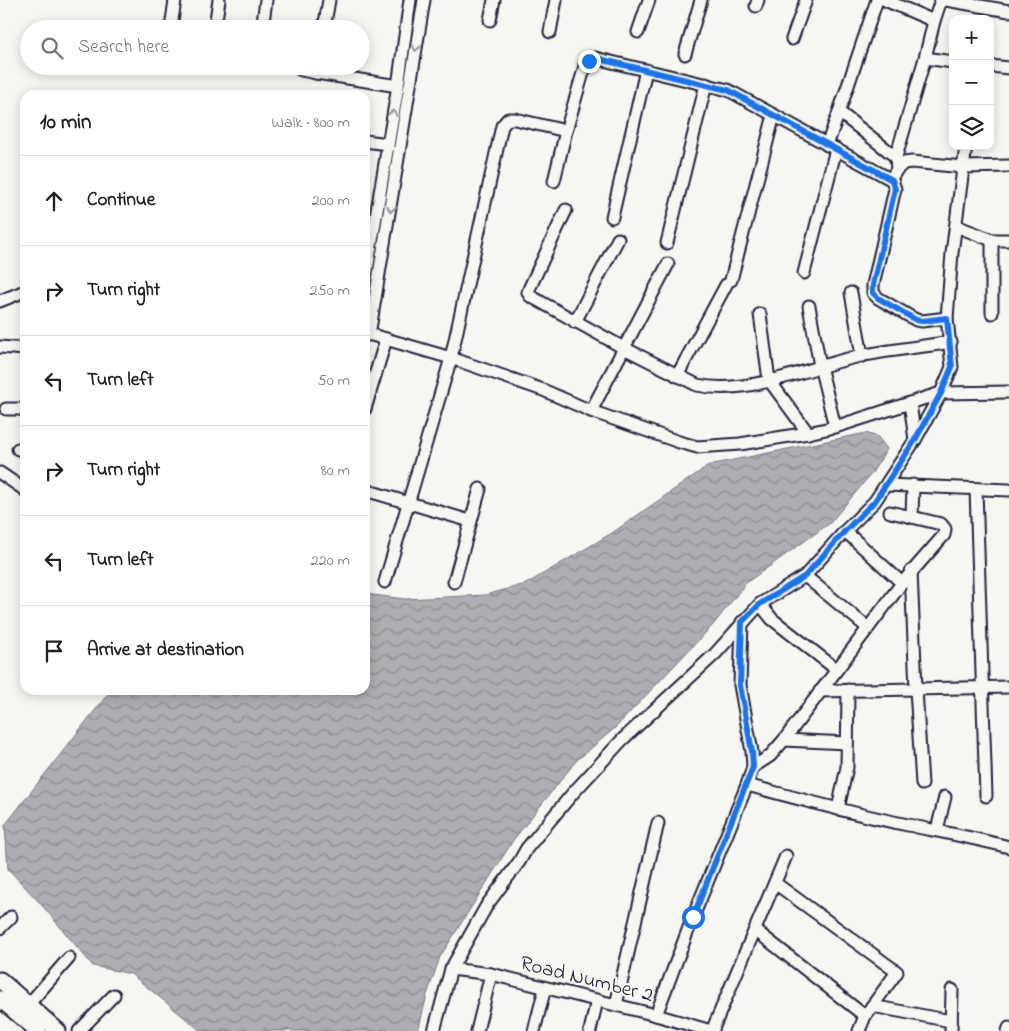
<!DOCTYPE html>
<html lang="en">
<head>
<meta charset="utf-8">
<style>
  body { margin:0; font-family:"Indie Flower",sans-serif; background:#f2f2f2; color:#202124 }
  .controls { position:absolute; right:15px; top:15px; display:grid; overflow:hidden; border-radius:10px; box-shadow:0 2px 12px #0003 }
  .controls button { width:45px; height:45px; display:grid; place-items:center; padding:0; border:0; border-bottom:1px solid #e0e0e0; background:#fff; color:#202124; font:25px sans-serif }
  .stop { position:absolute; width:15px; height:15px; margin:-11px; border:4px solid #1a73e8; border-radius:50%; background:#fff }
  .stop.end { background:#1a73e8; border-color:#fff; box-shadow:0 1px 5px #0008 }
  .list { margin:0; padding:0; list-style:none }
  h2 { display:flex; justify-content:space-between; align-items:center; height:65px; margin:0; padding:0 20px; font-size:21px }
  h2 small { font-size:16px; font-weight:400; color:#757577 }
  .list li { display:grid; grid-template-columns:32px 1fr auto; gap:15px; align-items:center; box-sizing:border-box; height:90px; padding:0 20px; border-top:1px solid #e0e0e0 }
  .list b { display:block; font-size:19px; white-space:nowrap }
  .list em { font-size:16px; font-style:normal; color:#757577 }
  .icon { flex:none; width:28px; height:28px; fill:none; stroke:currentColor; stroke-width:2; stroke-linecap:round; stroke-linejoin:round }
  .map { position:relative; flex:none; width:1009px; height:1031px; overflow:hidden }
  .search { position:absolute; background:#fff; box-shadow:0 2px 12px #0003; left:20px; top:20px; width:350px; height:55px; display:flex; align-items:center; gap:12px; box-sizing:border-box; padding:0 18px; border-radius:28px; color:#757577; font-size:19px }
  .panel { position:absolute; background:#fff; box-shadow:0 2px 12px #0003; left:20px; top:90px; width:350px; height:605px; border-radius:15px }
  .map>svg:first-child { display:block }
  .water { fill:url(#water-waves); stroke:#757583 }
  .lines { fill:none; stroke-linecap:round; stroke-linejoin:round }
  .street-casing { stroke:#22223b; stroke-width:15 }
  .secondary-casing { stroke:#22223b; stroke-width:19 }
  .street { stroke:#f6f6f2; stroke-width:11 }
  .secondary { stroke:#f6f6f2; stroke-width:15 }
  .oneway { stroke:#9797a0 }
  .route { stroke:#1a73e8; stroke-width:6 }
  .labels { text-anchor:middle; stroke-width:4.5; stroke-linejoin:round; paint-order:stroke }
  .street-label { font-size:21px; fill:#22223b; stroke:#f6f6f2 }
</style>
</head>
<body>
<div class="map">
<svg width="1009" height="1031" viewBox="0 0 1009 1031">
  <defs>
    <pattern id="water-waves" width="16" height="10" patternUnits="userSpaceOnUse" patternTransform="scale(1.25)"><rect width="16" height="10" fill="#adadb3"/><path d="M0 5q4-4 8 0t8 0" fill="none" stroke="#8c8c93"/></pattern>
  </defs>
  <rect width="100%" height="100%" fill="#f6f6f2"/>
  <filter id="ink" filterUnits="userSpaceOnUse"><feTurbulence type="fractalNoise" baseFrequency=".02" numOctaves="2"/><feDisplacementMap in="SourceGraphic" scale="10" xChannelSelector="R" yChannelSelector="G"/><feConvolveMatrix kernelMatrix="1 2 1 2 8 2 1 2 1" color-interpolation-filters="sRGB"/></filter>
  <g filter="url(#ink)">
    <polygon class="water" points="866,433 878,437 887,449 872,473 830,523 746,583 713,625 615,728 576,761 514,839 440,957 427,995 418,1031 201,1031 131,974 93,966 40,903 8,869 5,825 111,690 365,690 365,594 405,599 485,595 526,584 612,533 709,465"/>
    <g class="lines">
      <defs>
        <g id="street">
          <polyline points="877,0 839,112 896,157 897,169"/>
          <polyline points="885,0 934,21"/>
          <polyline points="946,0 1009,11"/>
          <polyline points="756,6 758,0"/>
          <polyline points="490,20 494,0"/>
          <polyline points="172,21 175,0"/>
          <polyline points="263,22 266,0"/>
          <polyline points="215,26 219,0"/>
          <polyline points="324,29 329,0"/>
          <polyline points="550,32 556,0"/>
          <polyline points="638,32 649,0"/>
          <polyline points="792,39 806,0"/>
          <polyline points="685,54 701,0"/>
          <polyline points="925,58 953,62"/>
          <polyline points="317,66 316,73 398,86"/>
          <polyline points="990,66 1009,68"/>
          <polyline points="301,70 316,73"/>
          <polyline points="365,141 388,144"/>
          <polyline points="827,145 839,112"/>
          <polyline points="896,157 925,58 934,21 941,0"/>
          <polyline points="894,174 897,169 904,163 912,162 963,167 1009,166"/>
          <polyline points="554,181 566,131"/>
          <path d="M566,210L530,287L528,292L530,296L624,348L697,385C749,396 809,367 860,356C890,350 921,347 951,342"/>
          <polyline points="612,217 646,70"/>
          <polyline points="956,226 992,240 1009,240"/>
          <polyline points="667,243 706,84"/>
          <polyline points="804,273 836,149"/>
          <polyline points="731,280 774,115"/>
          <polyline points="365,282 398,86 410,0"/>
          <polyline points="851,293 862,356"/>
          <polyline points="0,301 25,291"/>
          <polyline points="809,306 820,366 835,427"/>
          <polyline points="992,313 992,240"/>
          <polyline points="760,314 769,380 808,433"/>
          <polyline points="575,322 618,239"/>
          <polyline points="365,333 451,358 543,390 591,411 679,442 697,447 740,444 808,433 835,427 941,393 1009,392"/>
          <polyline points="369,335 424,0"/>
          <polyline points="0,347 25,349"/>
          <polyline points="677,376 726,285"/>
          <polyline points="910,403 915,440"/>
          <polyline points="6,409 25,409"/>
          <polyline points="365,409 386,339"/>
          <polyline points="591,411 668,264"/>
          <polyline points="18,449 25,450"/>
          <polyline points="0,473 25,490"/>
          <polyline points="886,485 1009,490"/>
          <polyline points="976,489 986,796"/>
          <polyline points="365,490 470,521"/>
          <polyline points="890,512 912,517"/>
          <polyline points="845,531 902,583"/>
          <polyline points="911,571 916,689 922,784"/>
          <polyline points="805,576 868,628"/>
          <polyline points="385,582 451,358 502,126 508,119 515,119 566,131 585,66 589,61 595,58 728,90 892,180 895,189 873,285 873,293 878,298 916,320 922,321 947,318"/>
          <polyline points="454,582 480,489"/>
          <polyline points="760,604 772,619 836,669"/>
          <path d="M742,622L740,685L752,752L753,767L747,785C800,799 853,814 908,825C942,832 975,838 1009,847"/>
          <polyline points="820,691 1009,687"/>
          <polyline points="784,740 847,743"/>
          <polyline points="753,767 770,756 784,740 902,583 944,535 945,529 941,524 912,517 913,485"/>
          <polyline points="838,809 847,767 848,690"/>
          <polyline points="937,830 945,797"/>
          <polyline points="775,883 897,972 865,1016 859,1031"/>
          <polyline points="0,928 11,917"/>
          <polyline points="755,930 865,1016"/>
          <polyline points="451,969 491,974 656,1015 711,1031"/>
          <polyline points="28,1005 69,958"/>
          <polyline points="616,1005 658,823"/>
          <polyline points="872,1006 951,1021"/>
          <polyline points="656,1015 693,917 747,785"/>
          <polyline points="79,1031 114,995"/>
          <polyline points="434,1031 451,969 487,905 519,862 527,848 573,793 622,740 715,654 760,604 805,576 845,531 875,501 915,440 941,393 952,367 947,318 952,253 966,146"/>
          <polyline points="477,1031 491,974"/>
          <polyline points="534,1031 545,988"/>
          <polyline points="590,1031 597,1000"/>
          <polyline points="712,1031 786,856"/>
          <polyline points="951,1031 952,990"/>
          <polyline points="1008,1031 1009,1028"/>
        </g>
        <g id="secondary">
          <polyline points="0,980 58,1031"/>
          <polyline points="0,999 38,1031"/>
        </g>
      </defs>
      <use href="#street" class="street-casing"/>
      <use href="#secondary" class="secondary-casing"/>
      <use href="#street" class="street"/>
      <use href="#secondary" class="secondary"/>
    </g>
    <defs><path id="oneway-chevron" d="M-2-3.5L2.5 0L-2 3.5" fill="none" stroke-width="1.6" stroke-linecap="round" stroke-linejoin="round" transform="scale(1.25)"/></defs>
    <g class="oneway">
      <use href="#oneway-chevron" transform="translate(416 48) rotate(100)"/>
      <use href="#oneway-chevron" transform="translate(393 113) rotate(-79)"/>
      <use href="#oneway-chevron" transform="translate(391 209) rotate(99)"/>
    </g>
  </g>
  <g class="lines" filter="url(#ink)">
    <polyline class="route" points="589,61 595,58 728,90 892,180 895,189 873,285 873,293 878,298 916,320 922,321 947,318 952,367 941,393 915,440 875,501 845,531 805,576 760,604 742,622 740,685 752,752 753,767 693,917"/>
  </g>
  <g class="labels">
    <g class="street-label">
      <text transform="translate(587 978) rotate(14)" y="7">Road Number 2</text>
    </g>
  </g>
</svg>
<div class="controls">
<button>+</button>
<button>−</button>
<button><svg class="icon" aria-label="layers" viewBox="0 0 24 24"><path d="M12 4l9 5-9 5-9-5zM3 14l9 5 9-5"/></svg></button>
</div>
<div class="stop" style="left:693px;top:917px"></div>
<div class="stop end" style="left:589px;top:61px"></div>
<div class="search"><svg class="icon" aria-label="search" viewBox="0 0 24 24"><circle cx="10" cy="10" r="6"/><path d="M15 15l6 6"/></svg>Search here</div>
<section class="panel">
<h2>10 min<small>Walk · 800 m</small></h2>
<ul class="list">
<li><svg class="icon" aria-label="ahead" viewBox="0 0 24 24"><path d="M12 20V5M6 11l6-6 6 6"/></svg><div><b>Continue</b></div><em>200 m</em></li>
<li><svg class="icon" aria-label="right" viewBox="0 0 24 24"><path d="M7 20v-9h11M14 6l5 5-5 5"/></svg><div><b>Turn right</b></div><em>250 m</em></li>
<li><svg class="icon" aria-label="left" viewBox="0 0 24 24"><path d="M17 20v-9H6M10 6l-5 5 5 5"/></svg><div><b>Turn left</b></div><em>50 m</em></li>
<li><svg class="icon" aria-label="right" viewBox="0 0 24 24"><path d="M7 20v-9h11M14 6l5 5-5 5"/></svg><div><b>Turn right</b></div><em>80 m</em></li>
<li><svg class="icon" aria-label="left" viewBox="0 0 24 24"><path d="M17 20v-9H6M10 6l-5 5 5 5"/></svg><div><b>Turn left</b></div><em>220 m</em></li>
<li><svg class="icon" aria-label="arrive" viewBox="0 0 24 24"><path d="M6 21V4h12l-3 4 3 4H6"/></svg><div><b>Arrive at destination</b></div></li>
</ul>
</section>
</div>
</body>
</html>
